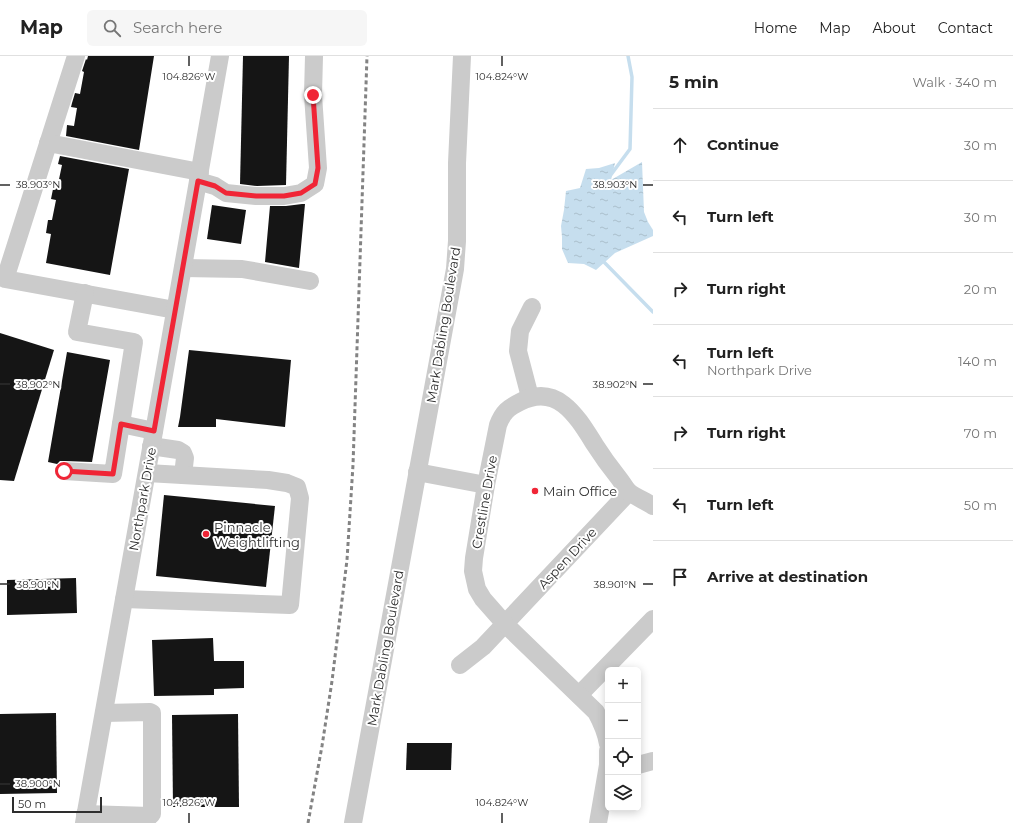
<!DOCTYPE html>
<html lang="en">
<head>
<meta charset="utf-8">
<style>
  body { margin:0; font-family:Montserrat,sans-serif; background:#f6f6f6; color:#222 }
  .controls { position:absolute; right:12px; bottom:12px; display:grid; overflow:hidden; border-radius:6px; box-shadow:0 2px 10px #0003 }
  .controls button { width:36px; height:36px; display:grid; place-items:center; padding:0; border:0; border-bottom:1px solid #e0e0e0; background:#fff; color:#222; font:20px sans-serif }
  .scale { position:absolute; left:12px; bottom:10px; width:90px; box-sizing:border-box; padding-left:4px; border:2px solid #2e2e2e; border-top:0; font-size:11px; line-height:14px; white-space:nowrap; color:#2e2e2e; -webkit-text-stroke:3px #fff; paint-order:stroke }
  .stop { position:absolute; width:12px; height:12px; margin:-9px; border:3px solid #f02536; border-radius:50%; background:#fff }
  .stop.end { background:#f02536; border-color:#fff; box-shadow:0 1px 4px #0008 }
  .list { margin:0; padding:0; list-style:none }
  h2 { display:flex; justify-content:space-between; align-items:center; height:52px; margin:0; padding:0 16px; font-size:17px }
  h2 small { font-size:13px; font-weight:400; color:#767676 }
  .list li { display:grid; grid-template-columns:26px 1fr auto; gap:12px; align-items:center; box-sizing:border-box; height:72px; padding:0 16px; border-top:1px solid #e0e0e0 }
  .list b { display:block; font-size:15px; white-space:nowrap }
  .list p { margin:0; font-size:13px; white-space:nowrap; color:#767676 }
  .list em { font-size:13px; font-style:normal; color:#767676 }
  .icon { flex:none; width:22px; height:22px; fill:none; stroke:currentColor; stroke-width:2; stroke-linecap:round; stroke-linejoin:round }
  .map { position:relative; flex:none; width:653px; height:767px; overflow:hidden }
  header { display:flex; align-items:center; gap:24px; box-sizing:border-box; height:56px; padding:0 20px; background:#fff; border-bottom:1px solid #e0e0e0 }
  header strong { font-size:19px }
  nav { display:flex; gap:22px; margin-inline-start:auto; font-size:14px }
  .search { width:280px; height:36px; background:#f6f6f6; display:flex; align-items:center; gap:10px; box-sizing:border-box; padding:0 14px; border-radius:6px; color:#767676; font-size:15px }
  main { display:flex }
  aside { flex:1; background:#fff }
  .map>svg:first-child { display:block }
  .water { fill:url(#water-ripples) }
  .lines { fill:none; stroke-linecap:round; stroke-linejoin:round }
  .stream { stroke:#c6deee; stroke-width:3.5 }
  .building { fill:#151515 }
  .minor { stroke:#cbcbcb; stroke-width:18 }
  .rail { stroke:#838383; stroke-width:3; stroke-dasharray:4 3; stroke-linecap:butt }
  .route { stroke:#f02536; stroke-width:5 }
  .ticks { fill:none; stroke:#2e2e2e; stroke-width:1.5 }
  .poi-dot { fill:#f02536; stroke:#fff; stroke-width:1.5 }
  .labels { text-anchor:middle; stroke-width:4; stroke-linejoin:round; paint-order:stroke }
  .street-label { font-size:13px; fill:#2e2e2e; stroke:#fff }
  .poi-label { font-size:13px; fill:#2e2e2e; stroke:#fff; text-anchor:start }
  .ticks-label { font-size:10px; text-anchor:middle; fill:#2e2e2e; stroke:#fff; stroke-width:4; stroke-linejoin:round; paint-order:stroke }
</style>
</head>
<body>
<header>
<strong>Map</strong>
<div class="search"><svg class="icon" aria-label="search" viewBox="0 0 24 24"><circle cx="10" cy="10" r="6"/><path d="M15 15l6 6"/></svg>Search here</div>
<nav><a>Home</a><a>Map</a><a>About</a><a>Contact</a></nav>
</header>
<main>
<div class="map">
<svg width="653" height="767" viewBox="0 0 653 767">
  <defs>
    <pattern id="water-ripples" width="26" height="14" patternUnits="userSpaceOnUse"><rect width="26" height="14" fill="#c6deee"/><path d="M2 4q2-2 4 0t4 0M15 11q2-2 4 0t4 0" fill="none" stroke="#aabfcc"/></pattern>
  </defs>
  <rect width="100%" height="100%" fill="#fff"/>
  <polygon class="water" points="642,106 644,156 648,166 653,174 653,180 615,197 596,214 584,208 568,207 562,193 562,181 561,170 564,154 566,135 580,132 586,113 599,112 615,107 611,124"/>
  <g class="lines">
    <g class="stream">
      <polyline points="610,120 630,93 632,21 628,0"/>
      <polyline points="602,204 653,256"/>
    </g>
  </g>
  <g class="building">
    <polygon points="88,0 154,0 139,94 66,80 67,69 74,70 77,52 71,51 72,47 75,37 80,38 84,16 82,15 86,3 87,4"/>
    <polygon points="243,0 289,0 286,129 257,130 240,128"/>
    <polygon points="60,100 129,113 110,219 46,207 51,178 46,177 48,164 52,164 56,144 51,143 54,128 58,128 62,109 58,108"/>
    <polygon points="302,148 305,148 299,212 265,206 270,150 286,150"/>
    <polygon points="212,149 246,154 241,188 207,183"/>
    <polygon points="0,277 54,294 14,425 0,424"/>
    <polygon points="189,294 291,304 285,371 216,363 216,371 178,371 180,361"/>
    <polygon points="67,296 110,304 92,406 65,405 60,405 57,408 48,406"/>
    <polygon points="164,439 275,450 266,531 156,520"/>
    <polygon points="76,522 77,557 7,559 7,524"/>
    <polygon points="213,582 214,605 244,605 244,632 214,633 214,639 154,640 152,584"/>
    <polygon points="56,657 57,737 0,738 0,658"/>
    <polygon points="238,658 239,751 173,751 172,659"/>
    <polygon points="407,687 452,687 451,714 406,714"/>
  </g>
  <g class="lines">
    <g class="minor">
      <polyline points="76,0 5,223 175,254"/>
      <polyline points="48,87 200,116"/>
      <polyline points="198,125 215,130 226,137 256,140 284,140 301,137 315,128 318,112 313,39 314,0"/>
      <polyline points="183,212 242,213 310,225"/>
      <polyline points="530,341 518,295 520,275 532,251"/>
      <polyline points="121,368 154,375"/>
      <polyline points="151,390 178,394 183,397 185,402 183,419"/>
      <polyline points="64,415 113,418 134,286 77,276 85,237"/>
      <polyline points="417,416 486,429"/>
      <polyline points="124,543 290,549 300,442 297,431 287,427 268,424 147,417"/>
      <polyline points="460,609 483,591 629,436"/>
      <polyline points="579,639 653,563"/>
      <path d="M608,688C606,676 602,667 596,656L505,568L483,543L477,533L473,515L474,502L486,429L498,369C503,356 508,352 520,346C558,326 578,362 595,389C602,400 610,411 618,421C622,426 625,432 629,436C636,441 645,445 653,450"/>
      <polyline points="638,709 653,705"/>
      <polyline points="85,758 150,760 152,758 152,657 150,656 104,657"/>
      <polyline points="84,767 152,387 220,0"/>
      <polyline points="353,767 455,213 457,185 457,107 462,0"/>
      <polyline points="598,767 608,709 608,695"/>
    </g>
    <polyline class="rail" points="308,767 322,690 332,625 347,504 353,409 367,0"/>
  </g>
  <g class="lines">
    <polyline class="route" points="64,415 113,418 121,368 154,375 198,125 215,130 226,137 256,140 284,140 301,137 315,128 318,112 313,39"/>
  </g>
  <path class="ticks" d="M189,0V10M502,0V10M0,129H10M643,129H653M0,328H10M643,328H653M0,528H10M643,528H653M0,728H10M189,757V767M502,757V767"/>
  <g class="poi-dot">
    <circle cx="535" cy="435" r="4"/>
    <circle cx="206" cy="478" r="4"/>
  </g>
  <g class="labels">
    <g class="street-label">
      <text transform="translate(443 269) rotate(-81)" y="5">Mark Dabling Boulevard</text>
      <text transform="translate(142 443) rotate(-80)" y="5">Northpark Drive</text>
      <text transform="translate(484 446) rotate(-80)" y="5">Crestline Drive</text>
      <text transform="translate(567 502) rotate(-47)" y="5">Aspen Drive</text>
      <text transform="translate(385 592) rotate(-80)" y="5">Mark Dabling Boulevard</text>
    </g>
    <g class="poi-label">
      <text x="543" y="440">Main Office</text>
      <text x="214" y="476">Pinnacle<tspan x="214" dy="15">Weightlifting</tspan></text>
    </g>
  </g>
  <g class="ticks-label">
    <text x="189" y="24">104.826°W</text>
    <text x="502" y="24">104.824°W</text>
    <text x="38" y="132">38.903°N</text>
    <text x="615" y="132">38.903°N</text>
    <text x="38" y="332">38.902°N</text>
    <text x="615" y="332">38.902°N</text>
    <text x="38" y="532">38.901°N</text>
    <text x="615" y="532">38.901°N</text>
    <text x="38" y="731">38.900°N</text>
    <text x="189" y="750">104.826°W</text>
    <text x="502" y="750">104.824°W</text>
  </g>
</svg>
<div class="controls">
<button>+</button>
<button>−</button>
<button><svg class="icon" aria-label="locate" viewBox="0 0 24 24"><circle cx="12" cy="12" r="6"/><path d="M12 2v4M12 18v4M2 12h4M18 12h4"/></svg></button>
<button><svg class="icon" aria-label="layers" viewBox="0 0 24 24"><path d="M12 4l9 5-9 5-9-5zM3 14l9 5 9-5"/></svg></button>
</div>
<div class="scale">50 m</div>
<div class="stop" style="left:64px;top:415px"></div>
<div class="stop end" style="left:313px;top:39px"></div>
</div>
<aside>
<h2>5 min<small>Walk · 340 m</small></h2>
<ul class="list">
<li><svg class="icon" aria-label="ahead" viewBox="0 0 24 24"><path d="M12 20V5M6 11l6-6 6 6"/></svg><div><b>Continue</b></div><em>30 m</em></li>
<li><svg class="icon" aria-label="left" viewBox="0 0 24 24"><path d="M17 20v-9H6M10 6l-5 5 5 5"/></svg><div><b>Turn left</b></div><em>30 m</em></li>
<li><svg class="icon" aria-label="right" viewBox="0 0 24 24"><path d="M7 20v-9h11M14 6l5 5-5 5"/></svg><div><b>Turn right</b></div><em>20 m</em></li>
<li><svg class="icon" aria-label="left" viewBox="0 0 24 24"><path d="M17 20v-9H6M10 6l-5 5 5 5"/></svg><div><b>Turn left</b><p>Northpark Drive</p></div><em>140 m</em></li>
<li><svg class="icon" aria-label="right" viewBox="0 0 24 24"><path d="M7 20v-9h11M14 6l5 5-5 5"/></svg><div><b>Turn right</b></div><em>70 m</em></li>
<li><svg class="icon" aria-label="left" viewBox="0 0 24 24"><path d="M17 20v-9H6M10 6l-5 5 5 5"/></svg><div><b>Turn left</b></div><em>50 m</em></li>
<li><svg class="icon" aria-label="arrive" viewBox="0 0 24 24"><path d="M6 21V4h12l-3 4 3 4H6"/></svg><div><b>Arrive at destination</b></div></li>
</ul>
</aside>
</main>
</body>
</html>
